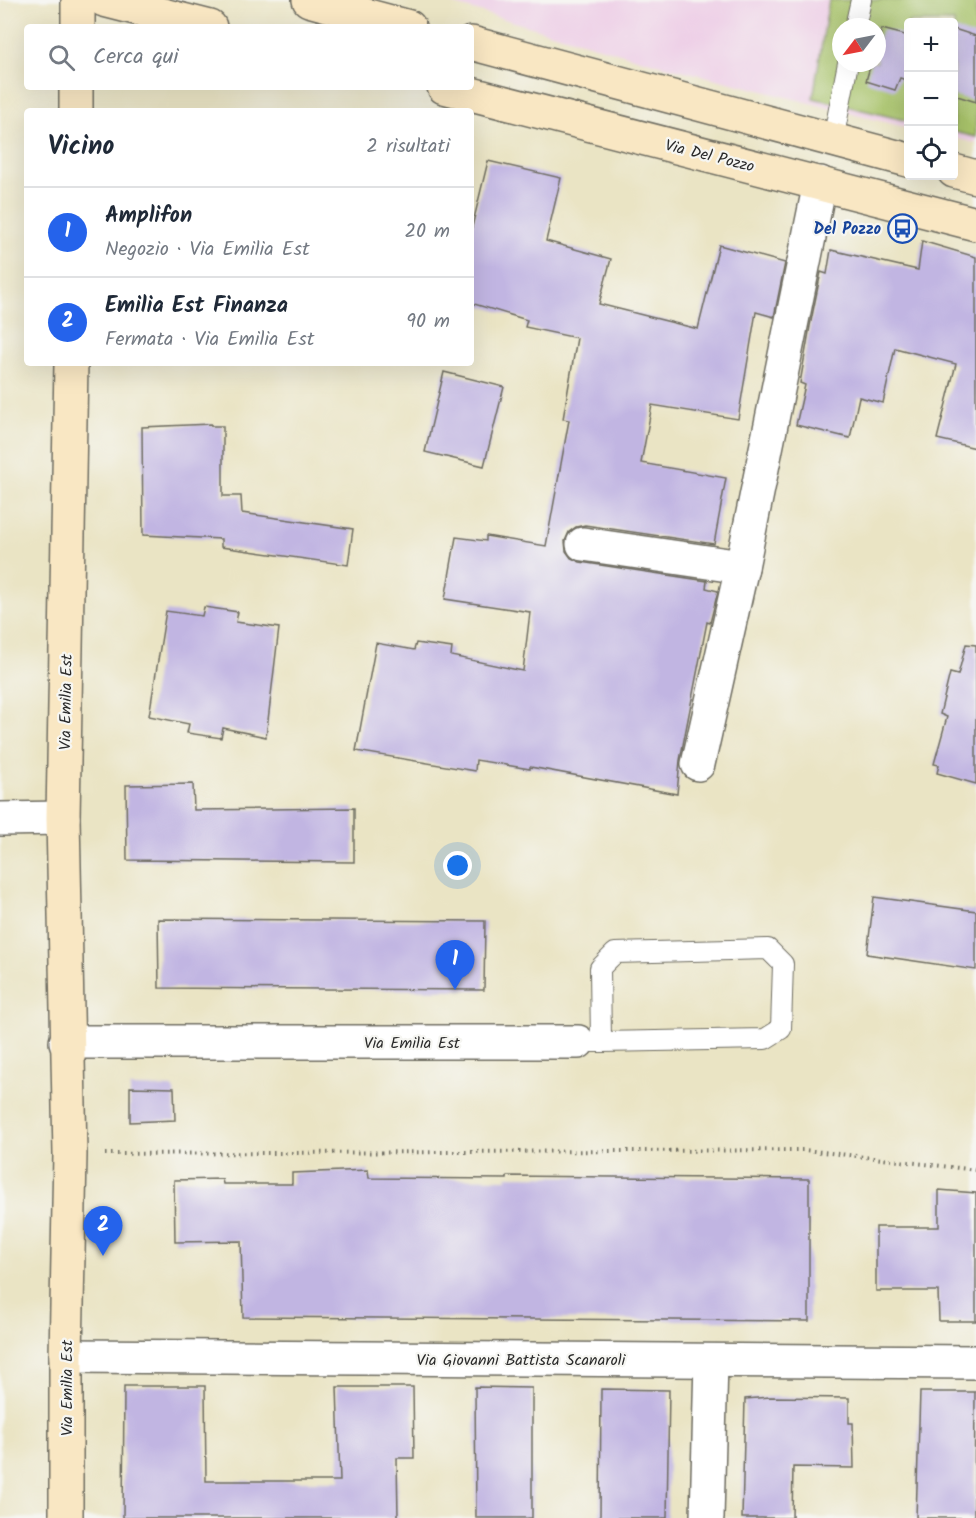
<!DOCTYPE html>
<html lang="it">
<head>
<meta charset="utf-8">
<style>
  body { margin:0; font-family:Kalam,sans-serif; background:#f6f6f7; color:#1f2937 }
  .controls { position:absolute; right:18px; top:18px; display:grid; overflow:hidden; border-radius:6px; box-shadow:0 6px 24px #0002 }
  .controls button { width:54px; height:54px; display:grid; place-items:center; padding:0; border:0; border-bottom:2px solid #e0e1e3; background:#fff; color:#1f2937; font:30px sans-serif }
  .compass { position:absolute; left:832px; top:18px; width:54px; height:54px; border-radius:50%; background:#fff; box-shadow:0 6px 24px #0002; rotate:238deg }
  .you { position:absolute; left:458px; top:866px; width:21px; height:21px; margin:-15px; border:4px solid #fff; border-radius:50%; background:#1a73e8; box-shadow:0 0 0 9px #1a73e833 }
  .badge { display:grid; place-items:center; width:39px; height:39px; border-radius:50%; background:#2563eb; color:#fff; font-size:20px; font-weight:700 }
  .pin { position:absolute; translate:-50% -50px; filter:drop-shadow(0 2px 3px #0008) }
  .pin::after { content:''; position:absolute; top:32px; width:21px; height:18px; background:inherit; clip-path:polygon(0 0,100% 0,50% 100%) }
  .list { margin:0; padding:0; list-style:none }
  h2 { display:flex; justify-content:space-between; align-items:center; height:78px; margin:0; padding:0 24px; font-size:26px }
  h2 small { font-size:20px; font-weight:400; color:#747a83 }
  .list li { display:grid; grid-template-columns:39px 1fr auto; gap:18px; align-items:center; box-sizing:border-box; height:90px; padding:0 24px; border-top:2px solid #e0e1e3 }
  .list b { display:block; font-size:22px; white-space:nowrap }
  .list p { margin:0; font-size:20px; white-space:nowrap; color:#747a83 }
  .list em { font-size:20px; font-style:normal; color:#747a83 }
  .icon { flex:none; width:33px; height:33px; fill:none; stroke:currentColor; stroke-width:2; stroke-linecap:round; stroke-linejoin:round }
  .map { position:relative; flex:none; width:976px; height:1518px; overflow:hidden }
  .search { position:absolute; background:#fff; box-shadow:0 6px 24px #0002; left:24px; top:24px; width:450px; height:66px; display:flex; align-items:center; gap:15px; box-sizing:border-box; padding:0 21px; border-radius:6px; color:#747a83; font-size:22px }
  .panel { position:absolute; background:#fff; box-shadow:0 6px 24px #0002; left:24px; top:108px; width:450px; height:258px; border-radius:6px }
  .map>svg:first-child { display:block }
  .built { fill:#eed0e7; fill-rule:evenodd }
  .green { fill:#a8c36a; stroke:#6a774a; stroke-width:1.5; fill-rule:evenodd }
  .building { fill:#c1b5e2 }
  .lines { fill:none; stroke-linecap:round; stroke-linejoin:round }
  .lane-casing { stroke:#6e6c61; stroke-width:22 }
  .street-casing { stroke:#6e6c61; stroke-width:36 }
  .secondary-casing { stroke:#6e6c61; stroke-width:36 }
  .path { stroke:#6e6c61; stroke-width:4; stroke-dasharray:1.5 4.5; stroke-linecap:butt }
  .lane { stroke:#fff; stroke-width:20 }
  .street { stroke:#fff; stroke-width:33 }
  .secondary { stroke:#f9e7c3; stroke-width:33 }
  .labels { text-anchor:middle; stroke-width:4.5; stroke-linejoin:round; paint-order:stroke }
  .street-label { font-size:16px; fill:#2b2b2b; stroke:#f6f6f2 }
  .transit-label { font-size:16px; font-weight:bold; fill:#164399; stroke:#f6f6f2; text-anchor:end }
</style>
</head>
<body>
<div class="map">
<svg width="976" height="1518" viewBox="0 0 976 1518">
  <rect width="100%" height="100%" fill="#f6f6f2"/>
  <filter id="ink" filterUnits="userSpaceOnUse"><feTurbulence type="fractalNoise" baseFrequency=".0167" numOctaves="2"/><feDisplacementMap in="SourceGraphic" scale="12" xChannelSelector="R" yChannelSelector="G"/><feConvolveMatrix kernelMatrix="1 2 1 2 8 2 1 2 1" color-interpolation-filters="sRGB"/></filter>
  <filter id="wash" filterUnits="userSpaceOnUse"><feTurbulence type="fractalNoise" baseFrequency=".008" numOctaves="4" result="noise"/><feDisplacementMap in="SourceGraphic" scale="24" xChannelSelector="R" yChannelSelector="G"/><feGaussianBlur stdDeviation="1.35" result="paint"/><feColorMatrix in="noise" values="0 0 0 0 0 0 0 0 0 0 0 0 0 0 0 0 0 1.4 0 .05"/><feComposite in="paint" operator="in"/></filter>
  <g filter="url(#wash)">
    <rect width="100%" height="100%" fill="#eae4c4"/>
    <path class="built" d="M439,0H976V143L954,138V22H908V128L657,64ZM841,27H877V63H841Z"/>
    <path class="green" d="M829,0H976V137L954,132V22H908V121L813,98ZM841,27H877V63H841Z"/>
    <g id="blocks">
      <g class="building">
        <polygon points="882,29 909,36 909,81 900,78 895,90 866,81 871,63 877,63 877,46"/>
        <polygon points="954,29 976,36 976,102 954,95"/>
        <polygon points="488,161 561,178 546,241 611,259 599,304 698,329 719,245 785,263 774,317 756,312 738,419 652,405 641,463 726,478 714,544 585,525 576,527 569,532 565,541 566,551 571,558 580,562 707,581 706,588 718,591 710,623 707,622 680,760 677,794 530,767 530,769 476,760 475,771 356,751 376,643 414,650 416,643 452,648 451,656 523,671 530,612 445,599 456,537 486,541 486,536 546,546 569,420 563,419 577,338 525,327 527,320 471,303 471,231"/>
        <polygon points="922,241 976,257 976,448 937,439 956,364 895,348 883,403 859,397 850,438 796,425 805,385 800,383 810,326 821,272 827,274 831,250 918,270"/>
        <polygon points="444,372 504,387 484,466 425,452"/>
        <polygon points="211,424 211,426 223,426 223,496 241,496 242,513 353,529 348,565 221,547 221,539 143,535 142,427"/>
        <polygon points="204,607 238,612 236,622 279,628 266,737 223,728 221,738 187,733 189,724 149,716 166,611 202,616"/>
        <polygon points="966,644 976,645 976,784 937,773 939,765 934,764 947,717 940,714 950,673 958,675"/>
        <polygon points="193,784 194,810 354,808 354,862 127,860 126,785"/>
        <polygon points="874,897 976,911 976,970 867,954"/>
        <polygon points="158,919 485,921 484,990 159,988"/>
        <polygon points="130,1087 174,1088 175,1120 130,1122"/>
        <polygon points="368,1170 369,1178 507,1179 507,1176 809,1179 809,1321 243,1317 241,1241 175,1242 174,1180 222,1179 223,1184 292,1184 292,1173"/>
        <polygon points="939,1190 976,1193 976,1321 939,1321 938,1291 876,1291 876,1227 939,1227"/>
        <polygon points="124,1386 205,1386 206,1481 340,1481 337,1387 413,1387 414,1458 397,1458 398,1518 123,1518"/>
        <polygon points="475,1387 532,1388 532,1518 476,1518"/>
        <polygon points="601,1389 669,1390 667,1518 600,1518"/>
        <polygon points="920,1392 975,1392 974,1518 916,1518"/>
        <polygon points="770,1397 849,1398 849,1423 853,1423 854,1468 793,1467 792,1518 742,1518 745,1399"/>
      </g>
    </g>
  </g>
  <g filter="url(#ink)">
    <use href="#blocks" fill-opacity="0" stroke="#6e6c61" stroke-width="1.5"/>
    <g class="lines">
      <defs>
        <g id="lane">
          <polyline points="855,27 861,0"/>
          <polyline points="833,140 848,63"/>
          <polyline points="578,1042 601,1042 765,1039 781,1029 783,964 768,949 615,953 600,968 601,1042"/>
        </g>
        <g id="street">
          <polyline points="583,544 742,567 820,183"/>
          <polyline points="698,764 742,567"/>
          <polyline points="0,819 63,818"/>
          <polyline points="66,1042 578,1042"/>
          <polyline points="66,1356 976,1362"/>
          <polyline points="707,1518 711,1361"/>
        </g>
        <g id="secondary">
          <polyline points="104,0 210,27"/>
          <polyline points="309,0 409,27"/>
          <polyline points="78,27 78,0"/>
          <polyline points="471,43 908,160"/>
          <polyline points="444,87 976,224"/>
          <polyline points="76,111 76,87"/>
          <polyline points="954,171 976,177"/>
          <polyline points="66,1518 66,1356 70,1154 63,818 71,363"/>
        </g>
      </defs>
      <use href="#lane" class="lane-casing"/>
      <use href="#street" class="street-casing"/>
      <use href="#secondary" class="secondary-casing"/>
      <polyline class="path" points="105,1154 805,1150 976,1170"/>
      <use href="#lane" class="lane"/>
      <use href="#street" class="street"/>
      <use href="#secondary" class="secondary"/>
    </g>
  </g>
  <defs>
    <symbol id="bus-ring" viewBox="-11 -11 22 22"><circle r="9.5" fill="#f6f6f2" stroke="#1a4fb4" stroke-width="1.5"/><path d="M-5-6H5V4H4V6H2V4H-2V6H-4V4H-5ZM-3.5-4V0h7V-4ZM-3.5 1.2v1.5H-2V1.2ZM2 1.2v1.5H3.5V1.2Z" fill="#1a4fb4"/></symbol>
  </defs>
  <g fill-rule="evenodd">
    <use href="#bus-ring" x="886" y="212" width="33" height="33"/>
  </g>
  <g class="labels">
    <g class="street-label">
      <text transform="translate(710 155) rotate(14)" y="6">Via Del Pozzo</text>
      <text transform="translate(65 702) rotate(-89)" y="6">Via Emilia Est</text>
      <text x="412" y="1048">Via Emilia Est</text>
      <text x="521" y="1365">Via Giovanni Battista Scanaroli</text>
      <text transform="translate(66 1388) rotate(-90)" y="6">Via Emilia Est</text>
    </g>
    <g class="transit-label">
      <text x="881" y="234">Del Pozzo</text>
    </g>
  </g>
</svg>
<div class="controls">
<button>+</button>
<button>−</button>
<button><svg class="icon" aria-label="locate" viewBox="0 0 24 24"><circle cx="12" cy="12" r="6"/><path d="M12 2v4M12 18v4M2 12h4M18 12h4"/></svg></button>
</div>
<svg class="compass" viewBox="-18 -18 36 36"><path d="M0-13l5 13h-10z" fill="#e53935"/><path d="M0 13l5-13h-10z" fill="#747a83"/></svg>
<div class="you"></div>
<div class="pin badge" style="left:455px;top:990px">1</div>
<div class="pin badge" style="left:103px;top:1256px">2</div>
<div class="search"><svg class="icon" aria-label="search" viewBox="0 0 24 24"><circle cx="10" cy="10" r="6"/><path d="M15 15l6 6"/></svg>Cerca qui</div>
<section class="panel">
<h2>Vicino<small>2 risultati</small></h2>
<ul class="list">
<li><span class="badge">1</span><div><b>Amplifon</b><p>Negozio · Via Emilia Est</p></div><em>20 m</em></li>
<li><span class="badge">2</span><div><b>Emilia Est Finanza</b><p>Fermata · Via Emilia Est</p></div><em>90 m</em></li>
</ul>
</section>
</div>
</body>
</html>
